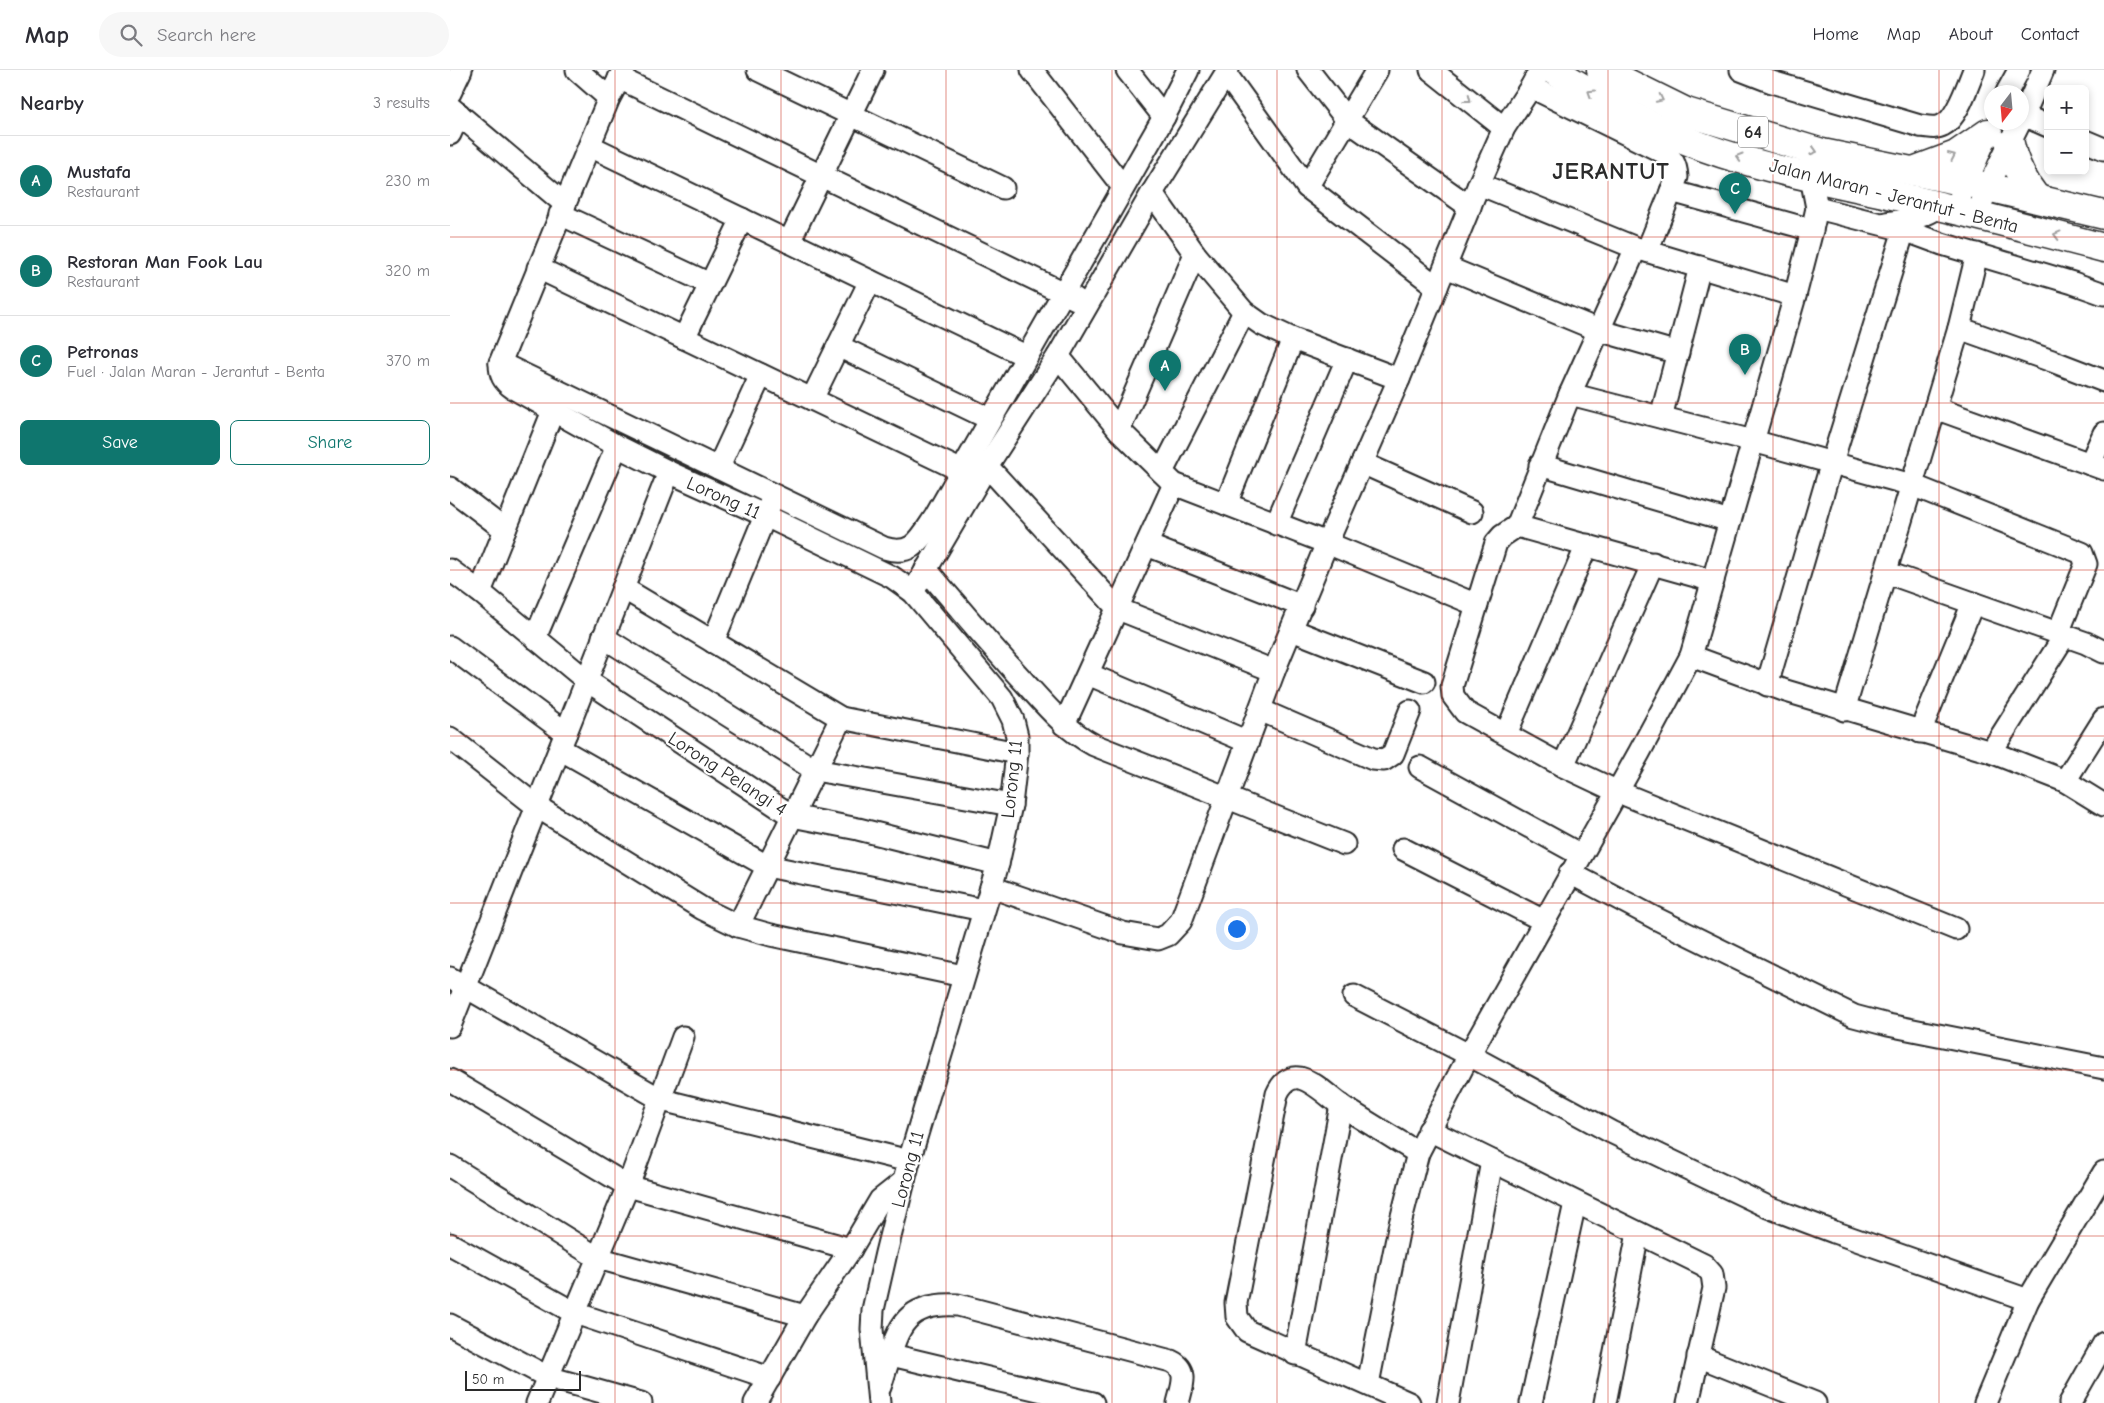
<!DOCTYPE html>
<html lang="en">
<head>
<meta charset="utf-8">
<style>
  body { margin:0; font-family:"Comic Neue",sans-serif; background:#f7f7f7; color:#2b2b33 }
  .controls { position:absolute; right:15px; top:15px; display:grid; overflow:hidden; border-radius:8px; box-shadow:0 2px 8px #0003 }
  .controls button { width:45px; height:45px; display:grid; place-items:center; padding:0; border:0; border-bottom:1px solid #e1e1e2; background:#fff; color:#2b2b33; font:25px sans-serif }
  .compass { position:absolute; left:1534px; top:15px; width:45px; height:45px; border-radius:50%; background:#fff; box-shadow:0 2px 8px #0003; rotate:196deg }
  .scale { position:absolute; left:15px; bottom:12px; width:116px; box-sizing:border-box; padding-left:5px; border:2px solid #2b2b2b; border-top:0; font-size:14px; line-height:18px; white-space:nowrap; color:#2b2b2b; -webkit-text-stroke:4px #fff; paint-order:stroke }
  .you { position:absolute; left:786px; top:858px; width:18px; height:18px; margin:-12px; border:4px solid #fff; border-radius:50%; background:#1a73e8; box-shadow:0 0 0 8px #1a73e833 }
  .badge { display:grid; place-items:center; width:32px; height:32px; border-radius:50%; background:#0f766e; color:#fff; font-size:16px; font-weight:700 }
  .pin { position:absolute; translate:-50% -41px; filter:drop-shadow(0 1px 2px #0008) }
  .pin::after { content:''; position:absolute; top:26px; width:18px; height:15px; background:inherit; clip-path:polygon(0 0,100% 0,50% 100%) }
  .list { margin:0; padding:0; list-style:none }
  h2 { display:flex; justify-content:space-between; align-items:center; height:65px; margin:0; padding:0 20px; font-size:21px }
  h2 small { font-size:16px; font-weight:400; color:#7c7c81 }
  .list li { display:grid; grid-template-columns:32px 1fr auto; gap:15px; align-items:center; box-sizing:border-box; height:90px; padding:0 20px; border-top:1px solid #e1e1e2 }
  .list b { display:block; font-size:19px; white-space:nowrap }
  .list p { margin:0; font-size:16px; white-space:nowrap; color:#7c7c81 }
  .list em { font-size:16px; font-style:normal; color:#7c7c81 }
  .actions { display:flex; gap:10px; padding:15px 20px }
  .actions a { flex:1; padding:11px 0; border:1px solid #0f766e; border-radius:8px; text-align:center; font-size:18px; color:#0f766e }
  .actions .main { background:#0f766e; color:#fff }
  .icon { flex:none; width:28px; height:28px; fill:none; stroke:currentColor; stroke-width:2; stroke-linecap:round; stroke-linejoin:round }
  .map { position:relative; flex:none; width:1654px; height:1333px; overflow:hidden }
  header { display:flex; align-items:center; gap:30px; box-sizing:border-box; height:70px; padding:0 25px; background:#fff; border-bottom:1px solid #e1e1e2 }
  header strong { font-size:24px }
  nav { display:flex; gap:28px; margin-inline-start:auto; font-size:18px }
  .search { width:350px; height:45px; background:#f7f7f7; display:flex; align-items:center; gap:12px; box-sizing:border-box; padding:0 18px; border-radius:28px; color:#7c7c81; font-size:19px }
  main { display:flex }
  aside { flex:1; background:#fff }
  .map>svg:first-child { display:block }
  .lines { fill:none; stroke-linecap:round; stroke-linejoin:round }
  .minor-casing { stroke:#2b2b2b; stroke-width:25 }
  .major-casing { stroke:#2b2b2b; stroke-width:31 }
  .minor { stroke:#fff; stroke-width:21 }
  .major { stroke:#fff; stroke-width:28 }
  .oneway { stroke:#a0a0a0 }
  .grid { fill:none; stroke:#c8321e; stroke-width:1; stroke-opacity:0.55 }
  .labels { text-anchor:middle; stroke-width:4.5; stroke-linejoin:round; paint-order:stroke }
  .shield { fill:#fff; stroke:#6b6b6b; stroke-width:1 }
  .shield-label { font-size:18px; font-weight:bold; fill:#2b2b2b }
  .street-label { font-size:19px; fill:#2b2b2b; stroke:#fff }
  .district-label { font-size:24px; font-weight:bold; letter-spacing:1px; fill:#2b2b2b; stroke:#fff }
</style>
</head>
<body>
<header>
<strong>Map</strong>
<div class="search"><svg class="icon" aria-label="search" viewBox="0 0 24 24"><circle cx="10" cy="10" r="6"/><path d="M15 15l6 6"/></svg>Search here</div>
<nav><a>Home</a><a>Map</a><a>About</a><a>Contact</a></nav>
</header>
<main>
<aside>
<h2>Nearby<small>3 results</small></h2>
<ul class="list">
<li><span class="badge">A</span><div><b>Mustafa</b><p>Restaurant</p></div><em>230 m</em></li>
<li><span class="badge">B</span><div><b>Restoran Man Fook Lau</b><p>Restaurant</p></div><em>320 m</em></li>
<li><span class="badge">C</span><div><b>Petronas</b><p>Fuel · Jalan Maran - Jerantut - Benta</p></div><em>370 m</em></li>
</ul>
<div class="actions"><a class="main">Save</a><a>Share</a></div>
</aside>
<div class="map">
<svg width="1654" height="1333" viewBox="0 0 1654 1333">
  <rect width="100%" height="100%" fill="#fff"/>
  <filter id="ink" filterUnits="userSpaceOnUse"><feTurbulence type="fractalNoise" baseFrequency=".02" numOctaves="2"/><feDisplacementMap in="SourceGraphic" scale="10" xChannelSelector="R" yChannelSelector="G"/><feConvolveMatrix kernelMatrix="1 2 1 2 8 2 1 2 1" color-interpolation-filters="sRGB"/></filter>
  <g filter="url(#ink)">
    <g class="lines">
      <defs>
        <g id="minor">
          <polyline points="127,0 159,28"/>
          <path d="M174,0L159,28L115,134L50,293C50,305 53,311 63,318L167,376L219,402L316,446L442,507L463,522L552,628L563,650L567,666V683L561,735L548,794L459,1091L436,1183L423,1240L422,1259L429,1333"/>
          <polyline points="308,0 553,118"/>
          <polyline points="582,0 673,117"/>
          <polyline points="677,0 714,47"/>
          <polyline points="858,0 897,50 1020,137"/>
          <polyline points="981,0 1054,58"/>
          <path d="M1291,0L1322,12L1470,56C1478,57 1486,59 1493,55C1507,49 1518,14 1524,0"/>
          <polyline points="776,4 857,117 987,217"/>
          <polyline points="169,8 626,229"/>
          <path d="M1081,17L1213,82C1223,89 1226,94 1227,107L1197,181"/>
          <polyline points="1557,22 1569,0"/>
          <polyline points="0,23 11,0"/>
          <polyline points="0,37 115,134"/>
          <polyline points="1573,45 1598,56"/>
          <polyline points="1572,49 1593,0"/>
          <polyline points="0,64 9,44"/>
          <polyline points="1635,71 1654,79"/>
          <polyline points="140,76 576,286"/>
          <polyline points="1029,114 1186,178 1345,226"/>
          <polyline points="857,117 927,0"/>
          <polyline points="1221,121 1362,160"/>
          <polyline points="702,123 745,184 794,242 811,254 843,269 949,309"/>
          <polyline points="1367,138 1454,160 1492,174 1623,213 1654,224"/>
          <polyline points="1505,139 1539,61"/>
          <polyline points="110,144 260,214"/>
          <polyline points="1527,144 1538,117 1570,52"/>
          <path d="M1436,153C1456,150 1474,148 1490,136"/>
          <polyline points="339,172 423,0"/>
          <polyline points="996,197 1148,260 1228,283"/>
          <polyline points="88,198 510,400"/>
          <polyline points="1509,258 1602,291 1654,311"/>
          <polyline points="234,268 292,149"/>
          <polyline points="388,276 540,349"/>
          <polyline points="608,286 669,360 724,414 877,473 1027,535"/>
          <path d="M50,293L434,478C463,487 470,469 485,447L714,47L738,0"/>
          <polyline points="1120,324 1303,371 1462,415 1632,483 1636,494 1608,563"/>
          <polyline points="362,329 420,211"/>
          <polyline points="1485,338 1654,399"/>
          <polyline points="1211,347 1250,197"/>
          <polyline points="669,360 745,184"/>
          <polyline points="912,393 1022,442"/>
          <polyline points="1640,394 1654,363"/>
          <polyline points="1090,395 1280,451"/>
          <polyline points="537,396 668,539 824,601"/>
          <polyline points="268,398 311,305"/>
          <polyline points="712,402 794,242"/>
          <polyline points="0,418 55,460"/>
          <polyline points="776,434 843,269"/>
          <polyline points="826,454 897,289"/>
          <polyline points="1067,456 1120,324 1186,178"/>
          <polyline points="697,475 852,536"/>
          <path d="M476,499C509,538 541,576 576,614C597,637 616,660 644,675L894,774"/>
          <polyline points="0,500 30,522 136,610 342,746 408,759 548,794"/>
          <polyline points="1435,502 1636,573 1654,582"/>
          <polyline points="1263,511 1067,456 1052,466 1046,473 1002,616 1003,626 1015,642 1113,696 1166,721 1506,859"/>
          <polyline points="173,518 391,648 567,683"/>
          <polyline points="30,522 103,341"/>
          <polyline points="463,522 537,396 608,286 702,123 778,0"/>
          <polyline points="842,560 974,612"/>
          <polyline points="153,567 365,700 561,735"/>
          <polyline points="85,568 167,376"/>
          <polyline points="263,572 320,434"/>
          <polyline points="0,577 116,663"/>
          <polyline points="1241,586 1336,621 1541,682 1615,711 1654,735"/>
          <polyline points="638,604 798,672"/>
          <polyline points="1317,615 1382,392 1454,160"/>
          <polyline points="810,640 923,689 934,690 943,684 960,641"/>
          <polyline points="1394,640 1509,258 1527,184"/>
          <polyline points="614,655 724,414"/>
          <polyline points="1470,662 1523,533"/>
          <polyline points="1056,664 1137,475"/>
          <polyline points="0,668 86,736 253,839 288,856 321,865 513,906"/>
          <polyline points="110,679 317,796 533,840"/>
          <polyline points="1541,682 1615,565"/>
          <polyline points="1113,696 1203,493"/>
          <polyline points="970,697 1131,785"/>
          <polyline points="1615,711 1654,649"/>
          <polyline points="953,779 1094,851"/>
          <polyline points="1120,803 1205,848 1404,946 1438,955 1654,998"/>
          <polyline points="541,817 673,863 708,869 718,865 731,851 824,601 877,473 949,309 1029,114 1054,58 1081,17 1090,0"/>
          <polyline points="288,856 391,648"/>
          <polyline points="0,908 212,1030 459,1091"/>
          <polyline points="904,926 1019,985 1161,1062 1318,1137 1384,1162 1578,1230"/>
          <polyline points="0,956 219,402"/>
          <polyline points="0,1010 178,1116 401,1179"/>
          <polyline points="979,1060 1254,1195 1262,1204 1264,1218 1238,1333"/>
          <polyline points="0,1096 148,1188 355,1246"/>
          <polyline points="0,1174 125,1243 320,1308"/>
          <polyline points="0,1255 98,1307 191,1333"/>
          <polyline points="429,1282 643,1333"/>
          <polyline points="845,1284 891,1035"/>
          <polyline points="1248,1286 1365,1333"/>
          <polyline points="918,1314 949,1158 968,1083 1019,985 1189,683 1241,586 1345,226 1362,160 1367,138 1361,107"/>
          <path d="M430,1317C447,1269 445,1231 508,1235L721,1291C740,1300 732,1316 728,1333"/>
          <polyline points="87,1333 178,1116 233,967"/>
          <polyline points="305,1333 355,1246 401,1179 430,1130 454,1111"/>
          <path d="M959,1333L797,1261L787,1247L786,1233L827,1024C831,1015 838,1006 850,1008C865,1012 879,1027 892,1036C917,1052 942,1067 968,1083"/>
          <polyline points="998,1333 1042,1091"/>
          <polyline points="1081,1333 1125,1133"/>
          <polyline points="1155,1333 1188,1163"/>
          <polyline points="1535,1333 1578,1230 1654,1102"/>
          <polyline points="1620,1333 1654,1273"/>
        </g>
        <g id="major">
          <path d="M1103,0C1145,26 1187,51 1233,69C1298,96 1370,109 1438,124C1510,140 1582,159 1654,178"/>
          <polyline points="1151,0 1236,42 1372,83 1516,112 1654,145"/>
          <path d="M1560,74C1564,95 1573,111 1586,128"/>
          <polyline points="1463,101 1506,85 1538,63"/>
        </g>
      </defs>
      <use href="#minor" class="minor-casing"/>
      <use href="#major" class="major-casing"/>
      <use href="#minor" class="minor"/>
      <use href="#major" class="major"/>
    </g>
    <defs><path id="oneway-chevron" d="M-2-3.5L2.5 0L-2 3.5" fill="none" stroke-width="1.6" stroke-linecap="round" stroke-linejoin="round" transform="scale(1.25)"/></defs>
    <g class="oneway">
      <use href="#oneway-chevron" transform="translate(1141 23) rotate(-148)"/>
      <use href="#oneway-chevron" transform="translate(1018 29) rotate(38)"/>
      <use href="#oneway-chevron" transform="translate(1210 29) rotate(26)"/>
      <use href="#oneway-chevron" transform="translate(1364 81) rotate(17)"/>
      <use href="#oneway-chevron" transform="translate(1502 86) rotate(-25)"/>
      <use href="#oneway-chevron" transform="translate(1289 87) rotate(-164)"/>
      <use href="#oneway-chevron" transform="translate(1607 165) rotate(-165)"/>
    </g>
  </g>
  <path class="grid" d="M165,0V1333M331,0V1333M496,0V1333M662,0V1333M827,0V1333M992,0V1333M1158,0V1333M1323,0V1333M1489,0V1333M0,167H1654M0,333H1654M0,500H1654M0,666H1654M0,833H1654M0,1000H1654M0,1166H1654"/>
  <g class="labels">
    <rect class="shield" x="1288" y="46.5" width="30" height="31" rx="4"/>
    <g class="shield-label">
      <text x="1303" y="68">64</text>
    </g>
    <g class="street-label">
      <text transform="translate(1444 125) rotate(14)" y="7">Jalan Maran - Jerantut - Benta</text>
      <text transform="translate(274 427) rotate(24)" y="7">Lorong 11</text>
      <text transform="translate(278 703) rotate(33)" y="7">Lorong Pelangi 4</text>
      <text transform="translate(561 709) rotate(-84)" y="7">Lorong 11</text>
      <text transform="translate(457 1099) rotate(-75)" y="7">Lorong 11</text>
    </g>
    <g class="district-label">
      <text x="1161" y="109">JERANTUT</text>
    </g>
  </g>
</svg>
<div class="controls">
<button>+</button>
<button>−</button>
</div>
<svg class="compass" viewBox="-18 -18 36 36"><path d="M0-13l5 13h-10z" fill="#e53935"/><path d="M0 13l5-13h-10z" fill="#7c7c81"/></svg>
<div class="scale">50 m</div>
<div class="you"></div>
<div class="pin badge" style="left:715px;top:321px">A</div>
<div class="pin badge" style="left:1295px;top:305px">B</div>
<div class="pin badge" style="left:1285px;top:144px">C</div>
</div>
</main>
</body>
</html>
